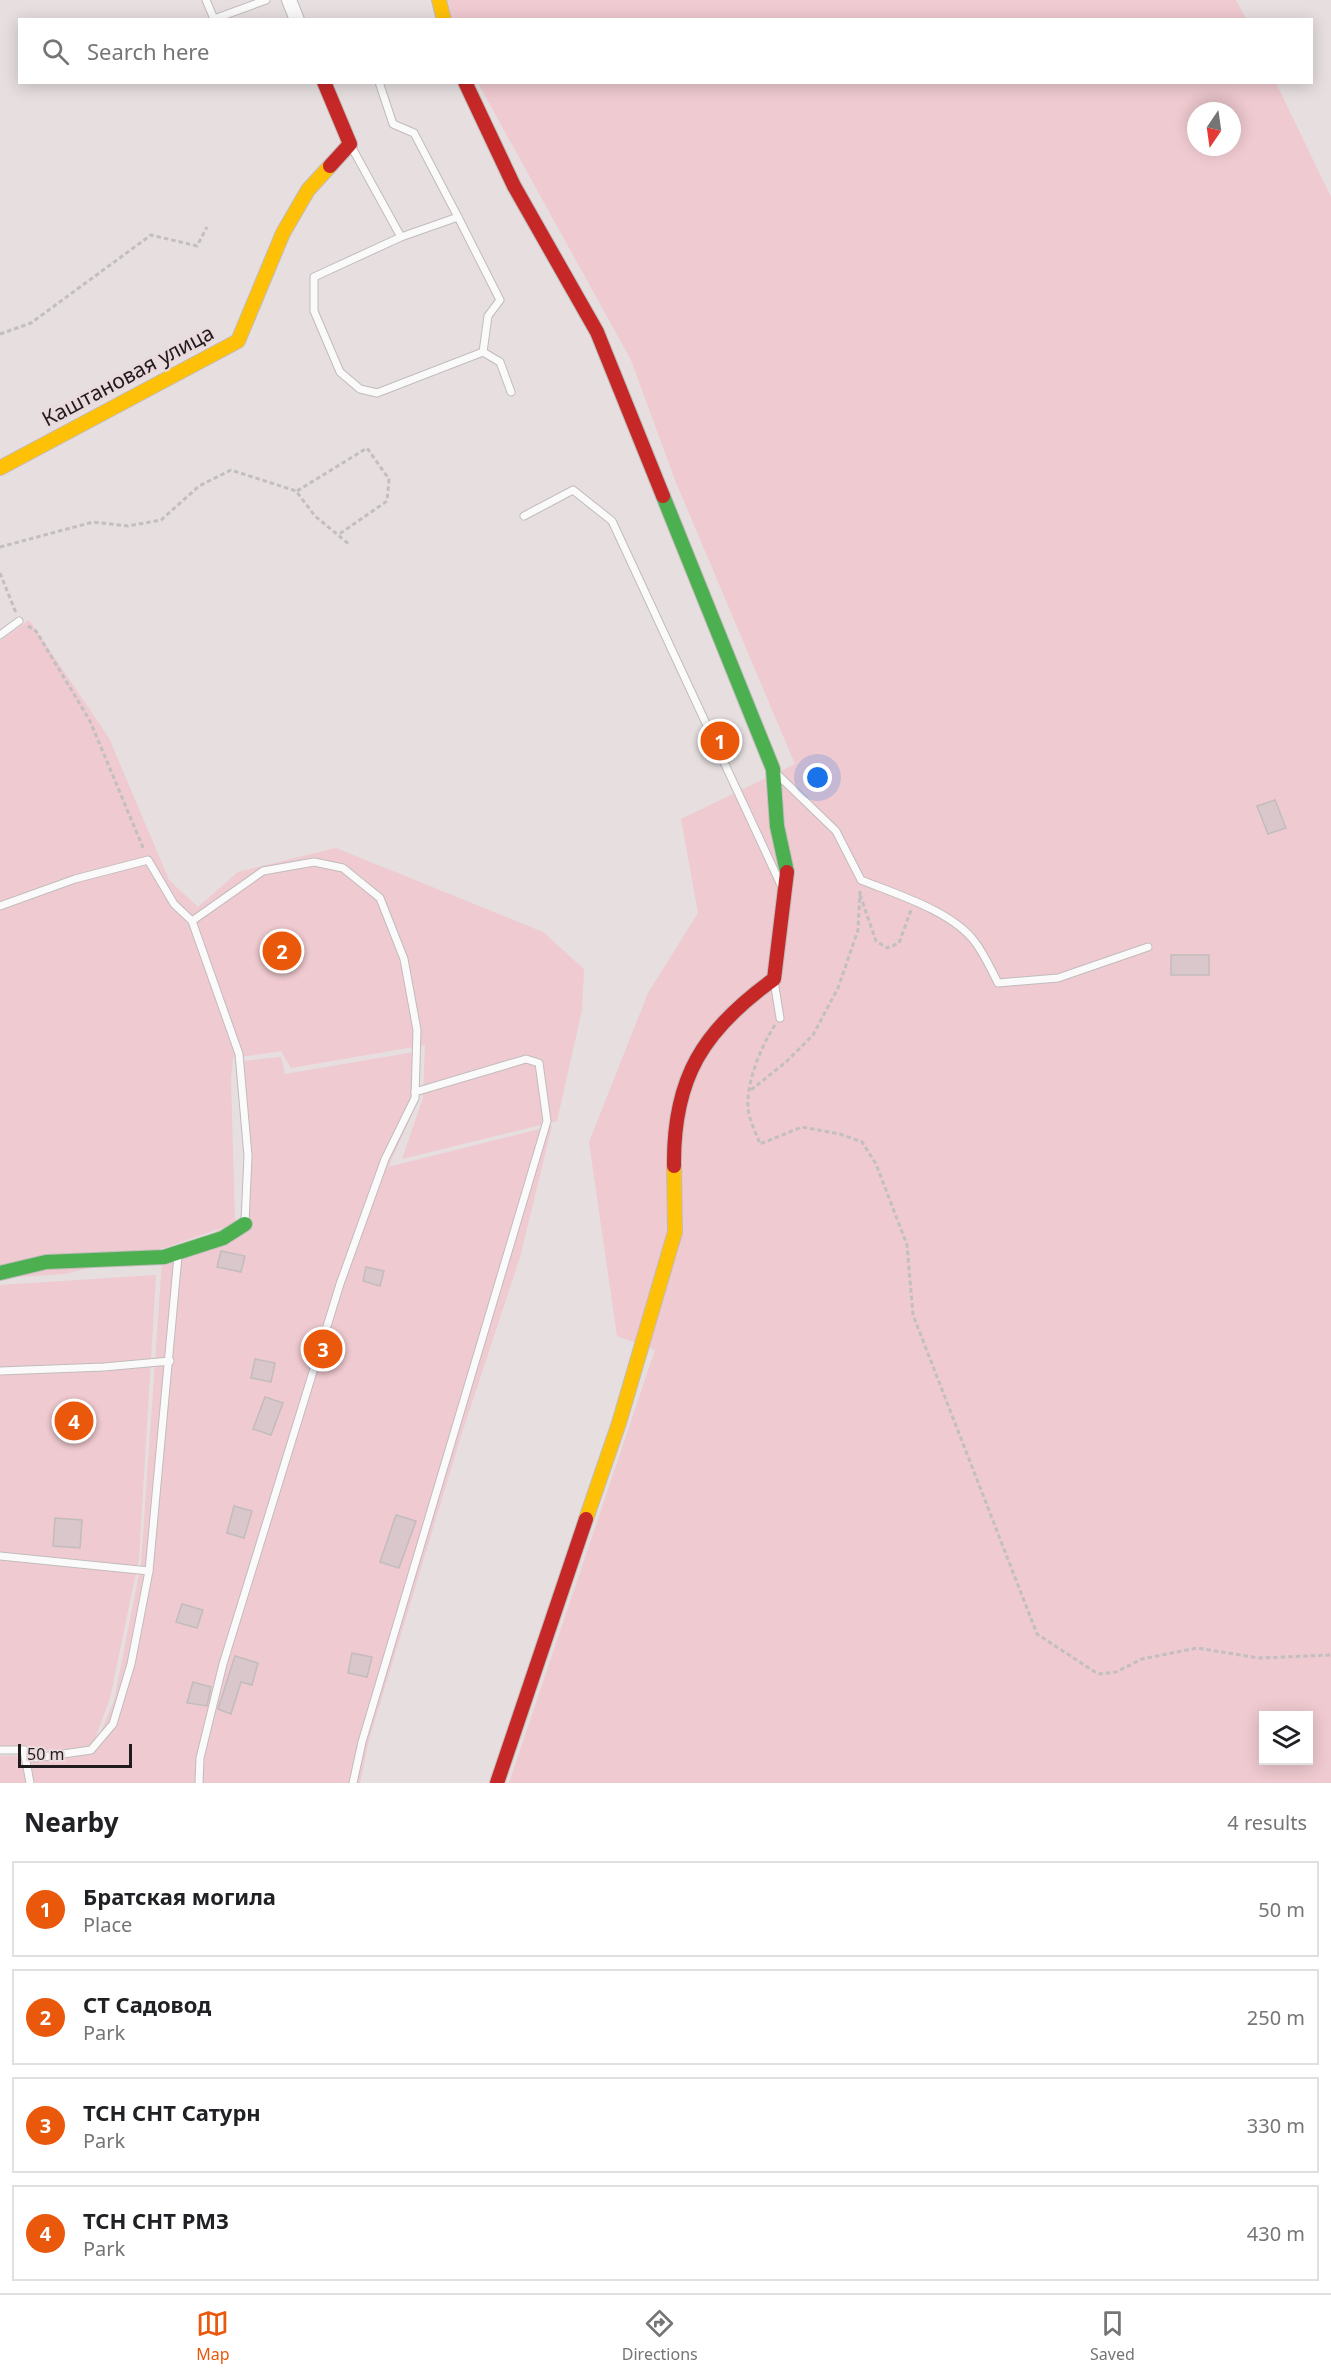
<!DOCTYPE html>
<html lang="en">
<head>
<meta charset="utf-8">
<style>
  body { margin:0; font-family:"Noto Sans",sans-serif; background:#f6f6f6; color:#202124 }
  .controls { position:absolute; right:18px; bottom:18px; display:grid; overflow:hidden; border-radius:0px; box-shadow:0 3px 15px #0003 }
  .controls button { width:54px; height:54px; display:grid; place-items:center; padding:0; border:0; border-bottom:2px solid #e0e0e0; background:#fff; color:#202124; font:30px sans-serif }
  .compass { position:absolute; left:1187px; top:102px; width:54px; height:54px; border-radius:50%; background:#fff; box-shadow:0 3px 15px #0003; rotate:193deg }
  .scale { position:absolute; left:18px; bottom:15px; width:114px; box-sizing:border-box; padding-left:6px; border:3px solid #201b1c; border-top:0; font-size:16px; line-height:21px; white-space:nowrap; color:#201b1c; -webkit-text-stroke:4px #eadadd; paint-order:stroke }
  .you { position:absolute; left:818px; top:778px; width:21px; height:21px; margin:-15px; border:4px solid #fff; border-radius:50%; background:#1a73e8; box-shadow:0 0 0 9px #1a73e833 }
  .badge { display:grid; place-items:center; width:39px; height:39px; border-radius:50%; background:#ea580c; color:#fff; font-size:20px; font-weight:700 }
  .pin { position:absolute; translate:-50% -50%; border:3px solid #fff; box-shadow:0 2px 6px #0006 }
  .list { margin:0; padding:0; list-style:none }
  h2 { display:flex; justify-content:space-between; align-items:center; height:78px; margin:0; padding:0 24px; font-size:26px }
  h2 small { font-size:20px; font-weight:400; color:#757577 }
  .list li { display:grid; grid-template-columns:39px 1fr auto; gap:18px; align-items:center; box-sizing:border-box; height:96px; margin:0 12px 12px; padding:0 12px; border:2px solid #e0e0e0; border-radius:0px }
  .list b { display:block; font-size:22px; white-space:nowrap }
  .list p { margin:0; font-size:20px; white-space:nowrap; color:#757577 }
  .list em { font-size:20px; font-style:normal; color:#757577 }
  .icon { flex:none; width:33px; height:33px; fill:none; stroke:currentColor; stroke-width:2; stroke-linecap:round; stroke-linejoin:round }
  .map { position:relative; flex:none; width:1331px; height:1783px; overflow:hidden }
  .search { position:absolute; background:#fff; box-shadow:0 3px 15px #0003; left:18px; right:18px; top:18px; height:66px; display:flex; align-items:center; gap:15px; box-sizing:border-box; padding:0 21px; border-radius:0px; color:#757577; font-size:22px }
  .sheet { height:510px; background:#fff }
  nav { display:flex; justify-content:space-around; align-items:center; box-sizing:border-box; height:84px; border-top:2px solid #e0e0e0; background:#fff; font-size:16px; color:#757577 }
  nav a { display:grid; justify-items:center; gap:3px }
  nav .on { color:#ea580c }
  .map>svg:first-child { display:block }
  .green { fill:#efcad0; fill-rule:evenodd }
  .building { fill:#dac7cb; stroke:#c2bcbd; stroke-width:1.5 }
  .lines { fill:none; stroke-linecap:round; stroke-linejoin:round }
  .lane-casing { stroke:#c1bcbc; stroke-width:9 }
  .street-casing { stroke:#c1bcbc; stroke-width:16 }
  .fast-casing { stroke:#c1bcbc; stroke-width:16 }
  .slow-casing { stroke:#c1bcbc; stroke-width:16 }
  .jam-casing { stroke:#c1bcbc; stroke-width:16 }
  .path { stroke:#c2bfc0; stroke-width:3; stroke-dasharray:4.5 3; stroke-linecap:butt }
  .lane { stroke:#fbfafa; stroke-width:7 }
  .street { stroke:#fbfafa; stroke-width:14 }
  .fast { stroke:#4caf50; stroke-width:14 }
  .slow { stroke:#ffc107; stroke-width:14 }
  .jam { stroke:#c62828; stroke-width:14 }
  .labels { text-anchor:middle; stroke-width:5; stroke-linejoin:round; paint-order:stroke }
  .street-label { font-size:21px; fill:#201b1c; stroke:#eadadd }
</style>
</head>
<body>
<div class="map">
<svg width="1331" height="1783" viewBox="0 0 1331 1783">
  <rect width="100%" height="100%" fill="#e6dedf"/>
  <g class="green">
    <polygon points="448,0 1236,0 1246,19 452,20"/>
    <path d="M478,83H1276L1331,197V1783H509L655,1350L617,1336L589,1142L648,993L698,913L681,819L795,764L675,480L631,360ZM1196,111H1232V147H1196ZM1264,1716H1308V1760H1264Z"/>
    <polygon points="29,620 109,738 169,880 198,907 238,872 336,848 543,932 584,969 582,1010 557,1121 402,1159 423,1098 425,1045 291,1068 281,1051 233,1058 231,1079 235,1223 167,1247 65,1274 0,1278 0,641"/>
    <polygon points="420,1051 417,1104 388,1167 552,1126 520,1257 461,1436 369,1740 360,1783 0,1783 0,1756 91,1755 114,1701 141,1564 162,1261 248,1214 250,1134 244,1061 281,1057 285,1074"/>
    <polygon points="156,1275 139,1558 110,1698 91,1750 24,1750 0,1746 0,1285"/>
  </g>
  <g class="building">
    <polygon points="1275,800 1286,828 1268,834 1257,806"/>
    <rect x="1171" y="955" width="38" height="20"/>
    <polygon points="221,1251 245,1256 241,1272 217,1267"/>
    <polygon points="366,1267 384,1271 380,1286 363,1281"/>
    <polygon points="255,1359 275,1363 271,1382 251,1378"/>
    <polygon points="265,1397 283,1403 271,1435 253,1429"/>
    <polygon points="234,1506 252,1511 244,1538 227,1533"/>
    <polygon points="396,1515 416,1521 399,1568 380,1562"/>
    <polygon points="55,1518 82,1520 80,1548 53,1546"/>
    <polygon points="182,1604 203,1610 197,1628 176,1622"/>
    <polygon points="352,1653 372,1657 367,1677 348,1673"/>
    <polygon points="235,1656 258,1663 252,1685 241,1682 231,1714 218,1709"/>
    <polygon points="193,1682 211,1687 207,1706 187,1703"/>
  </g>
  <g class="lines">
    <defs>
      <g id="lane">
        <polyline points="206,0 214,19 266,0"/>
        <polyline points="351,146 401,237 458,217 414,133 393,124 379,82"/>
        <polyline points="458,217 500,300 488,316 483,352 500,362 511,392"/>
        <polyline points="401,237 314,277 314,311 340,372 360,389 377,393 483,352"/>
        <polyline points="524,516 573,490 612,521 781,885"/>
        <polyline points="0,635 19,621"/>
        <path d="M778,775L836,831L861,880C896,894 952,911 975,942C984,954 991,969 998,983L1058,978L1148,947"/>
        <polyline points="0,906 75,879 148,860 174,904 192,921 239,1054 248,1156 245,1222"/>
        <polyline points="192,921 263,871 314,862 343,868 380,898 404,959 417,1030 415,1098 385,1159 340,1284 223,1664 200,1758 199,1783"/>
        <polyline points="774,981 780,1018"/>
        <polyline points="0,1371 104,1367 170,1361"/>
        <polyline points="0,1556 149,1571"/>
        <polyline points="0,1750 24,1750 35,1758 91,1750 113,1724 131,1664 149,1571 178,1256"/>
        <polyline points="24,1750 30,1783"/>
        <polyline points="353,1783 362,1742 547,1121 539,1063 526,1059 415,1092"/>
      </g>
      <polyline id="street" points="289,0 297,20"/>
      <g id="fast">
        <polyline points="663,496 773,769 777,826 787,872"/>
        <polyline points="0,1273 46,1262 164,1257 223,1238 245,1224"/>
      </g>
      <g id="slow">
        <polyline points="439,0 444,20"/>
        <polyline points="0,468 238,341 283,233 308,190 330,166"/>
        <polyline points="586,1519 619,1423 675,1232 674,1166"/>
      </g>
      <g id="jam">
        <polyline points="324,82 350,144 330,166"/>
        <polyline points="465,82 514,186 597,332 663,496"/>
        <path d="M674,1166C673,1078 703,1030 774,979L787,872"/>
        <polyline points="497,1783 586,1519"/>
      </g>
    </defs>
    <use href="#lane" class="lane-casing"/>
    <use href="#street" class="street-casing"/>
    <use href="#fast" class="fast-casing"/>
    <use href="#slow" class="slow-casing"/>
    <use href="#jam" class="jam-casing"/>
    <g class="path">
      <polyline points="0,334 31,323 151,235 197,246 207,227"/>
      <polyline points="297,491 367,448 389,479 387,501 338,535"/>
      <polyline points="0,547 93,522 128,526 161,520 199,486 231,470 296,491 315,516 350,545"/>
      <polyline points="0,573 16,613"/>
      <polyline points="28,626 36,631 90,721 144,850"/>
      <polyline points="860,895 876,941 887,948 899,943 911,910"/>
      <path d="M775,1025C761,1046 746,1083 748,1108C749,1120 756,1133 760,1144L802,1127L840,1134L862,1142L876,1164L907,1245L913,1315L1037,1634L1098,1674L1116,1672L1142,1659L1197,1648L1259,1658L1331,1655"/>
      <polyline points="751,1090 786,1062 813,1035 838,988 858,930 860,891"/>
    </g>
    <use href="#lane" class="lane"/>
    <use href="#street" class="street"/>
    <use href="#fast" class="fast"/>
    <use href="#slow" class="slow"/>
    <use href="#jam" class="jam"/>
  </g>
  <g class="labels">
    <g class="street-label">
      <text transform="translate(128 376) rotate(-28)" y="7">Каштановая улица</text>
    </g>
  </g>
</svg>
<div class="controls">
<button><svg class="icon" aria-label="layers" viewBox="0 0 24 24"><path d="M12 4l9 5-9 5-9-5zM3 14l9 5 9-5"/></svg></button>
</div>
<svg class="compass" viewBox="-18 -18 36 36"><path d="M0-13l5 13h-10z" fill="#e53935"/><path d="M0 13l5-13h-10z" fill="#757577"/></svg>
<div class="scale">50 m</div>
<div class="you"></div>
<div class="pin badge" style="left:720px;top:741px">1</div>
<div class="pin badge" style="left:282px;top:951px">2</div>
<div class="pin badge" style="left:323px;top:1349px">3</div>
<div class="pin badge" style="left:74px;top:1421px">4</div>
<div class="search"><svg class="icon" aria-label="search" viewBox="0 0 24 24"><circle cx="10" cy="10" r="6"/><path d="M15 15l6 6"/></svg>Search here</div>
</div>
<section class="sheet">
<h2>Nearby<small>4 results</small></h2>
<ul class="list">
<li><span class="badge">1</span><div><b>Братская могила</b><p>Place</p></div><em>50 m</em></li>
<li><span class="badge">2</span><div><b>СТ Садовод</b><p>Park</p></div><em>250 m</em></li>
<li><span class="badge">3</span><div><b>ТСН СНТ Сатурн</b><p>Park</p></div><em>330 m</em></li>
<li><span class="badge">4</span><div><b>ТСН СНТ РМЗ</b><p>Park</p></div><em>430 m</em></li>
</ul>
</section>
<nav>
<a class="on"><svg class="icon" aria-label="map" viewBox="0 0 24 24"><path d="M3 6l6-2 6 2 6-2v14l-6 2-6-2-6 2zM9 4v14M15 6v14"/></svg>Map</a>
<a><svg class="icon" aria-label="directions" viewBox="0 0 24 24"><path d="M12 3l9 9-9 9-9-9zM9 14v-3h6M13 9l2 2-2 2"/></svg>Directions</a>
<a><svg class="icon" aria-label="saved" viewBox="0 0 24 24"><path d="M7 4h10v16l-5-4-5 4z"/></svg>Saved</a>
</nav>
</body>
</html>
